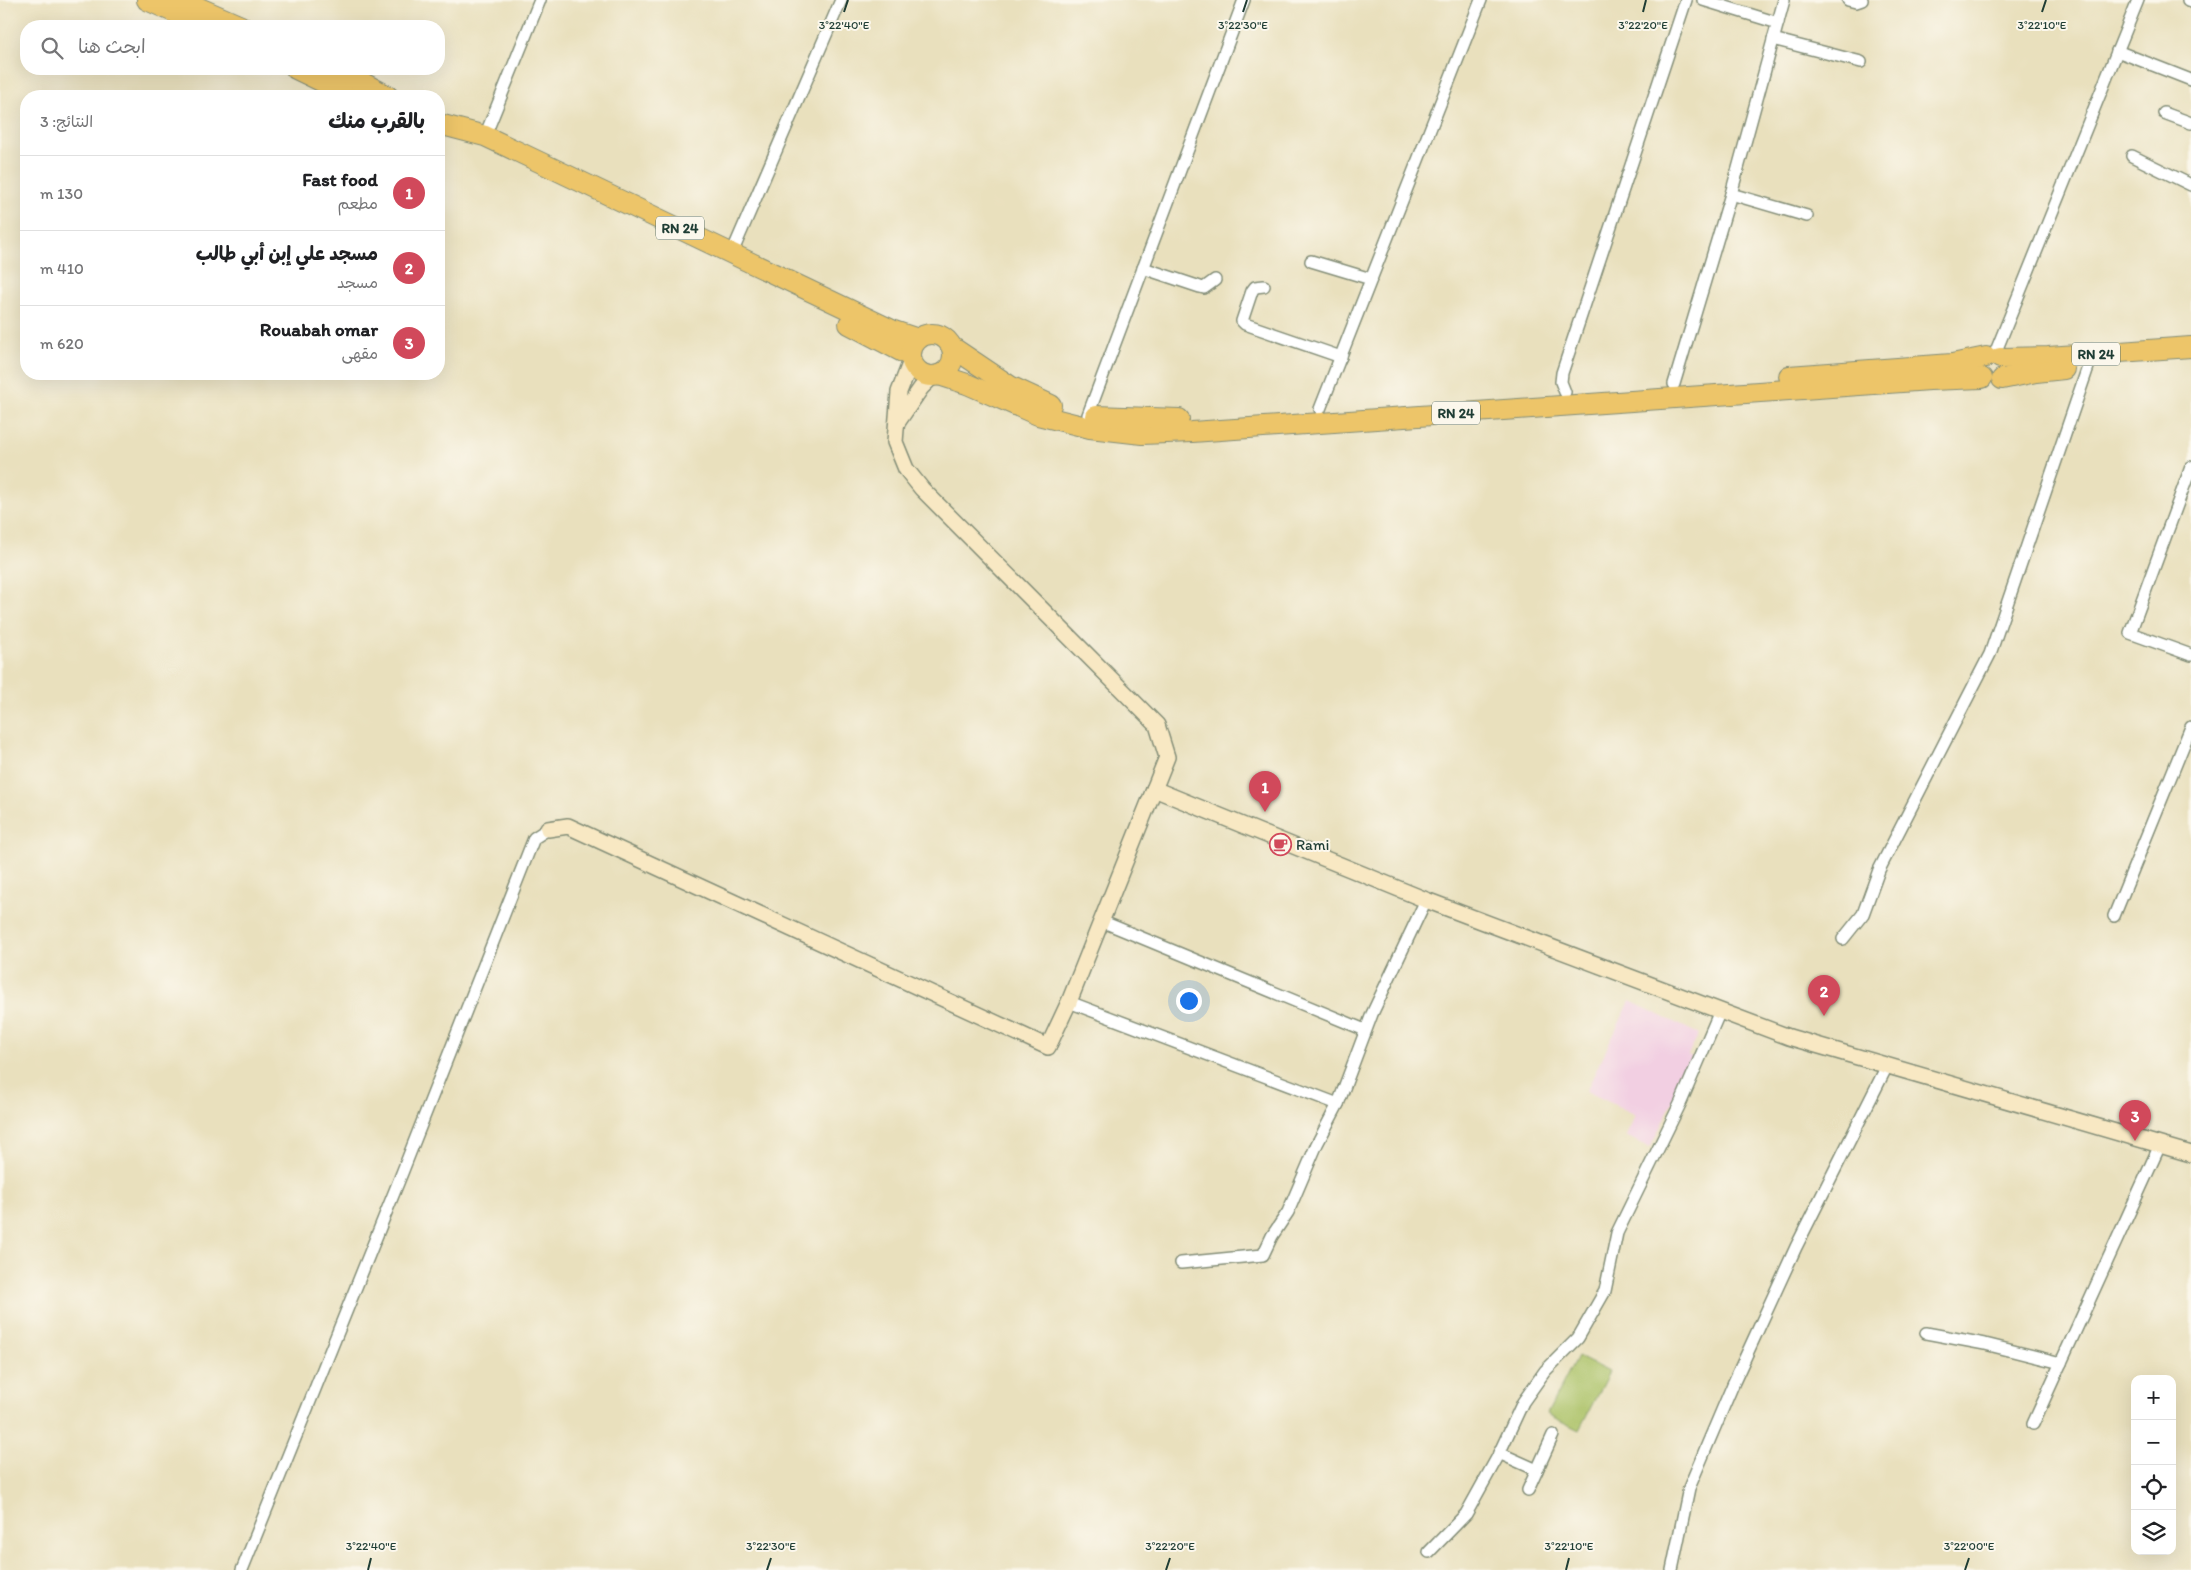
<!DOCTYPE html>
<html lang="ar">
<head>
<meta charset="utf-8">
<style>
  body { margin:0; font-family:Itim,"Playpen Sans Arabic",sans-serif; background:#f6f6f6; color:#202124; direction:rtl }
  .controls { position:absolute; right:15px; bottom:15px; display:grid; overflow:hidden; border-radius:10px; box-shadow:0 5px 20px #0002 }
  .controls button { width:45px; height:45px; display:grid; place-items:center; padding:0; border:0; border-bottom:1px solid #e0e0e0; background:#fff; color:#202124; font:25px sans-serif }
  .you { position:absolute; left:1188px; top:1000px; width:18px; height:18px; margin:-12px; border:4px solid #fff; border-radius:50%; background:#1a73e8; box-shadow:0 0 0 8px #1a73e833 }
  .badge { display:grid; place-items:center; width:32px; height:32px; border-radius:50%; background:#d1495b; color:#fff; font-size:16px; font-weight:700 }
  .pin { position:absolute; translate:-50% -41px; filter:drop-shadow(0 1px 2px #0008) }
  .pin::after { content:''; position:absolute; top:26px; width:18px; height:15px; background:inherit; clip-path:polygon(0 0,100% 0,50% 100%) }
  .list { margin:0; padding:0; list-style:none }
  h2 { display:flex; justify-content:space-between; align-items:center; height:65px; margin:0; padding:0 20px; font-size:21px }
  h2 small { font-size:16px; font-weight:400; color:#757577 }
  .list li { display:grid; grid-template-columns:32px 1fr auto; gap:15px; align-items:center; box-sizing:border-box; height:75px; padding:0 20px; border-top:1px solid #e0e0e0 }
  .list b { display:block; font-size:19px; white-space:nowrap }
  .list p { margin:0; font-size:16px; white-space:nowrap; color:#757577 }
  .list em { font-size:16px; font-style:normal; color:#757577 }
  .icon { flex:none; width:28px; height:28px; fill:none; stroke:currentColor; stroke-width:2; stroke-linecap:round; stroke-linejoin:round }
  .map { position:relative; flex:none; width:2191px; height:1570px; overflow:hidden; direction:ltr }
  .search { position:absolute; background:#fff; box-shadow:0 5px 20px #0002; left:20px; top:20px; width:425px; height:55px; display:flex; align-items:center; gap:12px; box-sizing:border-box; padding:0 18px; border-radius:20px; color:#757577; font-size:19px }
  .panel { position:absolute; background:#fff; box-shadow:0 5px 20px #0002; left:20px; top:90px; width:425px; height:290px; border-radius:20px; direction:rtl }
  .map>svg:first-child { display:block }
  .built { fill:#f2cfe2 }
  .pitch { fill:#acc267; stroke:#66804e }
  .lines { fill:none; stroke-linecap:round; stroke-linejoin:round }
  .street-casing { stroke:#848e78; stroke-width:14 }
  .secondary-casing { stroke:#848e78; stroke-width:18 }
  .highway-casing { stroke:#848e78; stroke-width:22 }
  .street { stroke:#fff; stroke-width:11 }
  .secondary { stroke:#f8e8c3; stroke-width:15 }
  .highway { stroke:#edc569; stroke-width:20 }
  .ticks { fill:none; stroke:#1f3d34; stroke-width:2 }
  .labels { text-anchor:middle; stroke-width:4; stroke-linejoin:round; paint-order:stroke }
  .shield { fill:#fbf7ec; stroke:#61756b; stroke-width:1 }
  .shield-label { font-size:14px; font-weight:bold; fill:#1f3d34 }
  .poi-label { font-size:15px; fill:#1f3d34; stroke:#fbf7ec; text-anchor:start }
  .ticks-label { font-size:12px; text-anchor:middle; fill:#1f3d34; stroke:#fbf7ec; stroke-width:4; stroke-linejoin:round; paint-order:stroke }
</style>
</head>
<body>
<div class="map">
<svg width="2191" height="1570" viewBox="0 0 2191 1570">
  <rect width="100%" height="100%" fill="#fbf7ec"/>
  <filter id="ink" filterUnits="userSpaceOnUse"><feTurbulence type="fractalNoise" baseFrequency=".02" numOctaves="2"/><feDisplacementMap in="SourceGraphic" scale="10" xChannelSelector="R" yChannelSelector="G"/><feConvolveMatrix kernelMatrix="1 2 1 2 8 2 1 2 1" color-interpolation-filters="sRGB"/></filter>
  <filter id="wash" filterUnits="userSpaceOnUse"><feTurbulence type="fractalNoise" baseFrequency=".0096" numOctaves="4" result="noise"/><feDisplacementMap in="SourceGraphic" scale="20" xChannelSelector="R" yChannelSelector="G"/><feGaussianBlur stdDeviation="1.12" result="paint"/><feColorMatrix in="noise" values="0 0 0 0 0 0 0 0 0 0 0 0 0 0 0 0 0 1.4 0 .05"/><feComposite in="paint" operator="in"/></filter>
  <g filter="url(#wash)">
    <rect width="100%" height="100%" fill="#e9e0bd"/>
    <polygon class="built" points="1630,1001 1699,1034 1688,1055 1694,1058 1650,1148 1626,1136 1636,1115 1586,1091"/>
    <polygon class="pitch" points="1577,1356 1609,1372 1579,1430 1547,1414"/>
  </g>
  <g filter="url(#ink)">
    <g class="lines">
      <defs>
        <g id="street">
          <polyline points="1703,0 1778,23"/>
          <polyline points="1848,0 1856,2 1862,0"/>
          <polyline points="2188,0 2191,1"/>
          <polyline points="1773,39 1861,62"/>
          <polyline points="2117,51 2191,80"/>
          <polyline points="2164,113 2191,123"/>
          <polyline points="485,136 540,0"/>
          <polyline points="2132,156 2191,185"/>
          <polyline points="1731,194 1807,216"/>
          <polyline points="732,253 841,0"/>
          <polyline points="1311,261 1371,279"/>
          <polyline points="1143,268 1200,287 1204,288 1215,280"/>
          <polyline points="1264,286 1255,287 1252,291 1242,321 1245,324 1341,357"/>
          <polyline points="1994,356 2138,0"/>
          <polyline points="1674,384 1731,194 1784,0"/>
          <polyline points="1565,392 1561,382 1562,373 1686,0"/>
          <polyline points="1320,409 1481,0"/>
          <polyline points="1088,415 1244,0"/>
          <polyline points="2191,467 2130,633 2191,655"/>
          <polyline points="2114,916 2191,727"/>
          <polyline points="1101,921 1365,1030"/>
          <polyline points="1843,939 1863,914 1879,870 1990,654 2088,367"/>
          <polyline points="1069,1002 1338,1104"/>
          <polyline points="1181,1263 1263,1255 1272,1236 1288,1212 1317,1144 1338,1104 1372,1014 1426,900"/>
          <polyline points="1926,1333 1985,1344 2061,1363"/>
          <polyline points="2033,1424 2160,1145"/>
          <polyline points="1499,1453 1537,1470"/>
          <polyline points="1528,1490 1553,1435"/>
          <polyline points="1429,1552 1466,1514 1497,1458 1523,1402 1545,1371 1578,1338 1605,1291 1617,1233 1681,1102 1720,1011"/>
          <polyline points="242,1570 402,1173 534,838 548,829"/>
          <polyline points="1672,1570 1689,1488 1734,1382 1796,1247 1887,1066"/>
        </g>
        <g id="secondary">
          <polyline points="897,423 921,388 933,376"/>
          <polyline points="1154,789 1426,900 1789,1037 2191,1154"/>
          <polyline points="548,829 568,826 1048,1047 1069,1002 1167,757 1157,725 922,489 906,469 895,442 899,392 911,361"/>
        </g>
        <g id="highway">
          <polyline points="147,0 205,26"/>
          <polyline points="181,0 241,26"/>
          <polyline points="296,69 352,96"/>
          <polyline points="337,69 388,96"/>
          <polyline points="439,124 485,136 894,331 918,339"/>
          <polyline points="849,324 910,356"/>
          <circle cx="932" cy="355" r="21"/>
          <polyline points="952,347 1010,386 1051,405"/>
          <polyline points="2000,358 2048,357 2191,347"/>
          <polyline points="939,375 967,384 1038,415 1090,428 1142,434 1192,432 1930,380 1982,378"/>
          <polyline points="1789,376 1952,364 1986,357"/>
          <polyline points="2002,379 2036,372 2064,369"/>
          <polyline points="1096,416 1179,419"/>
        </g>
      </defs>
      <use href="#street" class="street-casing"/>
      <use href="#secondary" class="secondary-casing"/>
      <use href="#highway" class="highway-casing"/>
      <use href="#street" class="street"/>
      <use href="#secondary" class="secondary"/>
      <use href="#highway" class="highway"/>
    </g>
  </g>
  <path class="ticks" d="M844,12L848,0M1243,12L1247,0M1643,12L1646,0M2042,12L2046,0M368,1570L371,1558M767,1570L771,1558M1166,1570L1170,1558M1566,1570L1569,1558M1965,1570L1969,1558"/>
  <defs>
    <symbol id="cafe-ring" viewBox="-11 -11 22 22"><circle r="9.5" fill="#fbf7ec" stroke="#d1495b" stroke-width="1.5"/><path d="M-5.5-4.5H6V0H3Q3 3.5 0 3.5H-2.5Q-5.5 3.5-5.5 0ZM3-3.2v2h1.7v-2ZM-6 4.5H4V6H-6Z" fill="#d1495b"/></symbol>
  </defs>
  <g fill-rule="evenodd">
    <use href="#cafe-ring" x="1268" y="832" width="25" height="25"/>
  </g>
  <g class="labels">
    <g class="shield">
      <rect x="656" y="216.5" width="48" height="23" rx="4"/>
      <rect x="2072" y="342.5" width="48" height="23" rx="4"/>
      <rect x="1432" y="401.5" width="48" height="23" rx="4"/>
    </g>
    <g class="shield-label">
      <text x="680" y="233">RN 24</text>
      <text x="2096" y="359">RN 24</text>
      <text x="1456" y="418">RN 24</text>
    </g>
    <g class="poi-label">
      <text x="1296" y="850">Rami</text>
    </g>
  </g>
  <g class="ticks-label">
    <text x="844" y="29">3°22'40"E</text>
    <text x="1243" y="29">3°22'30"E</text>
    <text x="1643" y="29">3°22'20"E</text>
    <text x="2042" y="29">3°22'10"E</text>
    <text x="371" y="1550">3°22'40"E</text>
    <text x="771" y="1550">3°22'30"E</text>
    <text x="1170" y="1550">3°22'20"E</text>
    <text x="1569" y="1550">3°22'10"E</text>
    <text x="1969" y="1550">3°22'00"E</text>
  </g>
</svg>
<div class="controls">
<button>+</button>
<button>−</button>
<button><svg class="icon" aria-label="locate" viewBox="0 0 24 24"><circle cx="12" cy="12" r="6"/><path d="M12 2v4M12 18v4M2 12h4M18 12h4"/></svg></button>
<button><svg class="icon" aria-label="layers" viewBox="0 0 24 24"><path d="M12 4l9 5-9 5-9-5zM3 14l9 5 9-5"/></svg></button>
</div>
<div class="you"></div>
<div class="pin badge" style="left:1265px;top:812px">1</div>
<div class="pin badge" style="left:1824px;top:1016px">2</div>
<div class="pin badge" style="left:2135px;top:1141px">3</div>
<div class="search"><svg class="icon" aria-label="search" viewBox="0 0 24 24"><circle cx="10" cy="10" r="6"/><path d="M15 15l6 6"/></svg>ابحث هنا</div>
<section class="panel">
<h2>بالقرب منك<small>النتائج: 3</small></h2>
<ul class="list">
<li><span class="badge">1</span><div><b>Fast food</b><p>مطعم</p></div><em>130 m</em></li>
<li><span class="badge">2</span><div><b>مسجد علي إبن أبي طالب</b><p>مسجد</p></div><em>410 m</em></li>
<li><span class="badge">3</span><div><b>Rouabah omar</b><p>مقهى</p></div><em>620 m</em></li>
</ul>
</section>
</div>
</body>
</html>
